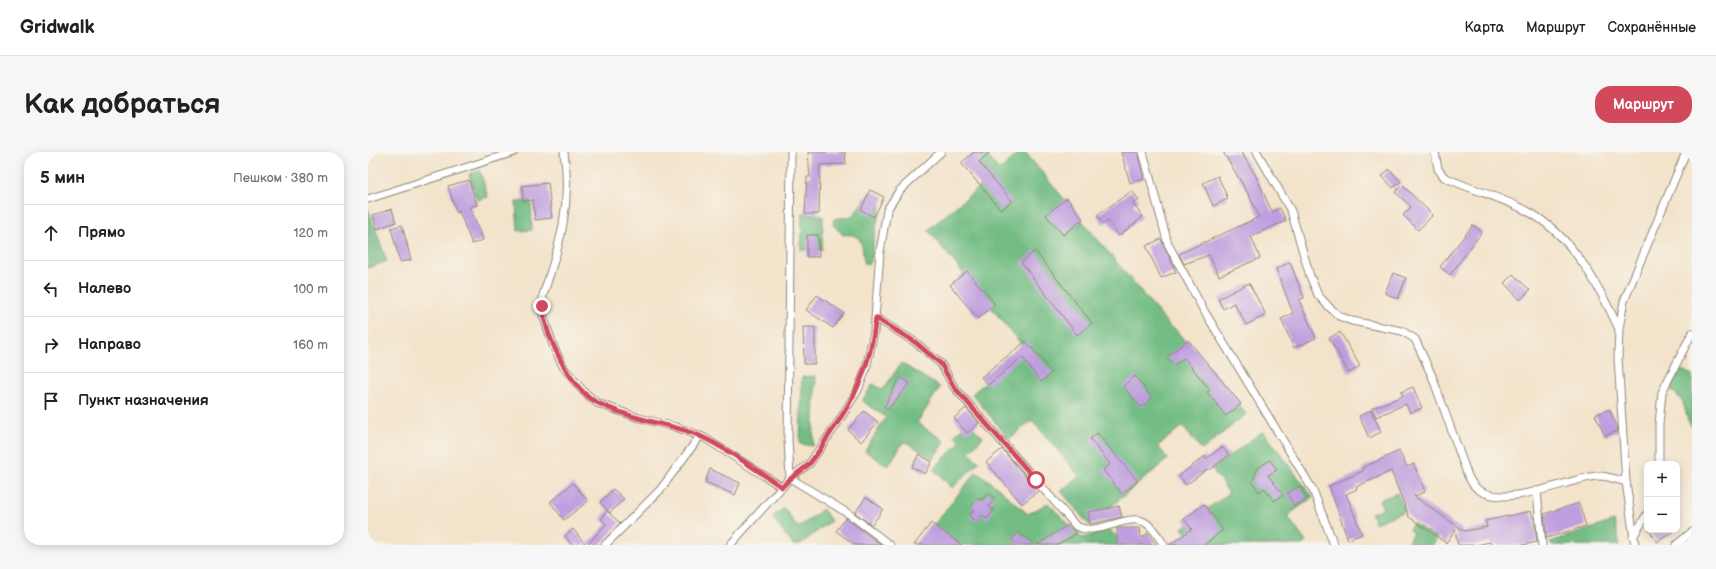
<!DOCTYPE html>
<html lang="ru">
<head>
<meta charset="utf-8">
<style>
  body { margin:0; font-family:"Balsamiq Sans",sans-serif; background:#f6f6f6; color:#202124 }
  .controls { position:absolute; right:12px; bottom:12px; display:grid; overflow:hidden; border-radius:8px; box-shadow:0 2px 10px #0003 }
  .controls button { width:36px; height:36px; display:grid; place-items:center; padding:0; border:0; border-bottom:1px solid #e0e0e0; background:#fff; color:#202124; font:20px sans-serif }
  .stop { position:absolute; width:12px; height:12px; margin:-9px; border:3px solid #d1495b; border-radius:50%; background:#fff }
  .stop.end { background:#d1495b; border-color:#fff; box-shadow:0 1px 4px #0008 }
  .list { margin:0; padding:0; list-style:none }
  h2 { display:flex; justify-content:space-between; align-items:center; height:52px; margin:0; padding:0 16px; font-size:17px }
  h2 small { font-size:13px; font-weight:400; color:#757577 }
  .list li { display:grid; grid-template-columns:26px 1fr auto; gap:12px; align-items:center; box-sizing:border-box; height:56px; padding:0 16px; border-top:1px solid #e0e0e0 }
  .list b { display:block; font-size:15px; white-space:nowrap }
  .list em { font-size:13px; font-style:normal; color:#757577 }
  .icon { flex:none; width:22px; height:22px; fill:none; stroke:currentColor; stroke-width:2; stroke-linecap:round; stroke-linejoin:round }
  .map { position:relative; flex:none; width:1324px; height:393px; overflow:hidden; border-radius:16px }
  header { display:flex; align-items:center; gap:24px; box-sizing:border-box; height:56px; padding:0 20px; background:#fff; border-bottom:1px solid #e0e0e0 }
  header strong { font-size:19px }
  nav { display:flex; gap:22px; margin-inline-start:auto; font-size:14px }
  .intro { display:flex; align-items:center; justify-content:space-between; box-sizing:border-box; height:96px; padding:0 24px }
  h1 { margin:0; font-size:28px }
  .button { padding:10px 18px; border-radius:16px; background:#d1495b; color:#fff; font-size:14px; font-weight:700 }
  main { display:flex; gap:24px; padding:0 24px }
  aside { flex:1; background:#fff; border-radius:16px; box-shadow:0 2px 10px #0003 }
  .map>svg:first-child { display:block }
  .forest { fill:#73bd84; stroke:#4f7458 }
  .building { fill:#bf9edf }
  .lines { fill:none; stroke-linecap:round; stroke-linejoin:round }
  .lane-casing { stroke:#8f877a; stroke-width:9 }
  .lane { stroke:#fff; stroke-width:7 }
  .route { stroke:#d1495b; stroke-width:5 }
</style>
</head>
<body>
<header>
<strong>Gridwalk</strong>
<nav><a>Карта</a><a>Маршрут</a><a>Сохранённые</a></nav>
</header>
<div class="intro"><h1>Как добраться</h1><a class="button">Маршрут</a></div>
<main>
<aside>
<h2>5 мин<small>Пешком · 380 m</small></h2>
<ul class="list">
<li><svg class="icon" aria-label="ahead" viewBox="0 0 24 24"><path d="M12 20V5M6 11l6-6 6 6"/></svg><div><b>Прямо</b></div><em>120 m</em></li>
<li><svg class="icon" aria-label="left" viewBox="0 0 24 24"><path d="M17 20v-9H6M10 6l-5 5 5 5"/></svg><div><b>Налево</b></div><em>100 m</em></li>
<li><svg class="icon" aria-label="right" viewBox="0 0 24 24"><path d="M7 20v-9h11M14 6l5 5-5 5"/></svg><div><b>Направо</b></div><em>160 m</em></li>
<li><svg class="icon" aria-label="arrive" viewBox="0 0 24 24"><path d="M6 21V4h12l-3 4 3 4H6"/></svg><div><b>Пункт назначения</b></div></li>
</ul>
</aside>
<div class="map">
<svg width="1324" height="393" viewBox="0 0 1324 393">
  <rect width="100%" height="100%" fill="#f7f3e8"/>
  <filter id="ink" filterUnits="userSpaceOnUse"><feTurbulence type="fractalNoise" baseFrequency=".025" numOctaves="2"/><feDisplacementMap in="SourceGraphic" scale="8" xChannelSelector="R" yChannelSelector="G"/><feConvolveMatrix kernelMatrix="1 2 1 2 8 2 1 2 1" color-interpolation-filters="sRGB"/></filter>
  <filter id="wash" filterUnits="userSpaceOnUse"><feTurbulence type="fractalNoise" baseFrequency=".012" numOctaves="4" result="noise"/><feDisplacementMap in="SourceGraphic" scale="16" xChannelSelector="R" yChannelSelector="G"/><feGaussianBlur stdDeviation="0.9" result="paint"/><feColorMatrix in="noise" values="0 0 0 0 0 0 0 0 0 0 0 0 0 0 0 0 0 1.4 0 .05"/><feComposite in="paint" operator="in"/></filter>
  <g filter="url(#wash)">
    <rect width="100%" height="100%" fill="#f3e3ca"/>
    <g class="forest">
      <polygon points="653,0 657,0 804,177 806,176 878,262 834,298 814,274 790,294 800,307 721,373 693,339 711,324 664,268 641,287 604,242 657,197 560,78 616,31 602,14 617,1 631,18"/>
      <polygon points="112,19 120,45 109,48 101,22"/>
      <path d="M498,46L513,53L506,84L504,106L500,113L496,111C494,95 496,80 475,83L465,73L466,67C472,65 478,66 483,64C487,63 493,51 498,46Z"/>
      <polygon points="163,49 164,78 150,79 148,50"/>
      <polygon points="0,57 19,109 0,116"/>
      <polygon points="434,61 455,64 454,98 433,98"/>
      <polygon points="533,211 572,235 549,271 577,289 565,307 536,289 520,314 497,299 518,265 494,249 505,232 515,238"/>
      <polygon points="1314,218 1324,223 1324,275 1320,269 1315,250 1300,234"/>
      <polygon points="448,224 445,294 432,292 434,225"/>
      <polygon points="600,270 615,285 601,300 611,310 584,336 565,317 592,290 586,284"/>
      <polygon points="895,279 945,345 919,364 938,390 934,393 827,393 814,376 861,341 844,317"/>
      <polygon points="608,320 619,327 660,362 680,351 714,386 742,378 757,393 550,393"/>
      <polygon points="1029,341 1037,359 1007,371 1003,361 1015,357 1011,348"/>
      <polygon points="416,356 430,376 455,357 463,369 431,393 425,393 404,365"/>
      <polygon points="1246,369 1252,393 1183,393 1182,390"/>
      <polygon points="1045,371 1069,386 1065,393 1038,393 1045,381 1041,378"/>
    </g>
    <g id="blocks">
      <g class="building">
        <polygon points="440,0 477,0 478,12 452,13 451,62 437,62 439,25 442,25"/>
        <polygon points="606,0 622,0 611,10 644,49 633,58 593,11"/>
        <polygon points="753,0 769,0 776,27 762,31"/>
        <polygon points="855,0 873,0 889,26 904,60 912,56 918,69 883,84 892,106 851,124 841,103 816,112 811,102 891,65 881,43"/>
        <polygon points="1021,17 1033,30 1025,36 1014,24"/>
        <polygon points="850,24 860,47 845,54 835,31"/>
        <polygon points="101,28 109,53 102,55 115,88 104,92 91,59 88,60 80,34"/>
        <polygon points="180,31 184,66 167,68 165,48 155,49 154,34"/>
        <polygon points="1034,33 1065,63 1050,78 1035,63 1043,55 1027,40"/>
        <polygon points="502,38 516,45 506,65 493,58"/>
        <polygon points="764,39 771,48 765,52 775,65 751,84 740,69 735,72 729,63"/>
        <polygon points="699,46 715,67 695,83 678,63"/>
        <polygon points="24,57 28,70 9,77 5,63"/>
        <polygon points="34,73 43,108 32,110 23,76"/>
        <polygon points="1105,73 1114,80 1082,123 1072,115"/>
        <polygon points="439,83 450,83 451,105 439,105"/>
        <polygon points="793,87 808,120 793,126 778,94"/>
        <polygon points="667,99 724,171 709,183 653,110"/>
        <polygon points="922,110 936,146 931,148 948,186 926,196 913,167 925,161 908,117"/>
        <polygon points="599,119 627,152 610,167 582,133"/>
        <polygon points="1025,121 1038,126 1030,147 1017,141"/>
        <polygon points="1145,122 1162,138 1152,148 1136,131"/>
        <polygon points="881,131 898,163 878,173 866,151 855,157 850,147"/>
        <polygon points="449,143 476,161 465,176 438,158"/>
        <polygon points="435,175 447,175 447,212 436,212"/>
        <polygon points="972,180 992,214 981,221 961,186"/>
        <polygon points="820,188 873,252 858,264 839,240 842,238 816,206 806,213 799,205"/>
        <polygon points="658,189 684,221 673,230 654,205 620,233 613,225"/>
        <polygon points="767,224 784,246 773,255 755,234"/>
        <polygon points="532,225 542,231 520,257 516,255"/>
        <polygon points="1045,235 1054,256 1042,261 1038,252 1008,265 1004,256 1035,244 1033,240"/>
        <polygon points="598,256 611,271 599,281 586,266"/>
        <polygon points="1241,257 1249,274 1250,279 1237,284 1227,263"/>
        <polygon points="1003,258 1013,280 1001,286 991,264"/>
        <polygon points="496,259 510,270 493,290 480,278"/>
        <polygon points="729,281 770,329 754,342 735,318 742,312 722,287"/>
        <polygon points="854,295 861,303 842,318 841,316 818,333 811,324 837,304 838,307"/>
        <polygon points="634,297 670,339 654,352 618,310"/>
        <polygon points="1031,299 1039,315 1046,312 1057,340 1046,344 1096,379 1119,375 1117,369 1163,359 1165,366 1166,365 1169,390 1155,393 1123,393 1122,390 1108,393 1090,393 1087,378 1078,391 1041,365 1023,319 988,335 989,337 978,342 994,382 980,388 961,334 995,319 994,316"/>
        <polygon points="551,302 564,310 557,322 544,315"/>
        <polygon points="902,308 909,318 900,323 915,343 906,349 896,336 891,340 884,330 890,316"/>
        <polygon points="342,317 372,331 367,343 337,330"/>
        <polygon points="205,331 220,349 196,368 182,350"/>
        <polygon points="932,334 939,347 926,354 919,341"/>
        <polygon points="245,337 256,347 242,361 232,350"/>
        <polygon points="620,341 627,346 621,354 626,358 619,367 614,363 609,370 601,364 606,358 603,355 610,346 614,348"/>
        <polygon points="498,345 515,357 504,373 487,361"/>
        <polygon points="1211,351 1218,374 1178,386 1176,362"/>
        <polygon points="836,352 855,378 836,393 801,393 824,377 816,367"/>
        <polygon points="751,354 754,365 722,372 720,360"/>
        <polygon points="239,359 252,371 232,393 219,393 238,372 233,367"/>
        <polygon points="478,366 511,391 513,393 487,393 468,379"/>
        <polygon points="563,371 594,393 546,393"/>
        <polygon points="700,373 708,382 689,393 669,393"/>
        <polygon points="749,376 772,376 773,386 780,381 788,393 749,393"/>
        <polygon points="205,377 218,393 204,393 197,384"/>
        <polygon points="1281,378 1308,378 1289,390"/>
        <polygon points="650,380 667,393 651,393 644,388"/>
      </g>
    </g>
  </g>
  <g filter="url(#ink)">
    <use href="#blocks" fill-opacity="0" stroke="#8f877a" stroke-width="1"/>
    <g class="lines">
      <defs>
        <g id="lane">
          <path d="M196,0C204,54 192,93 175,143V163L186,196L196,216L215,239L229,251L271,266L308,275L335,285L414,335"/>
          <polyline points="775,0 800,92 835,157 945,338 966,393"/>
          <path d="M889,0L923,59L942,124L950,143L961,155L971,164L984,169L1034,179L1047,187L1064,224L1100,324C1103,330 1106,335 1111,338C1139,356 1197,328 1228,324C1238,323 1248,327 1258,330L1267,393"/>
          <path d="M1067,0L1070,17L1076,25C1103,38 1134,45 1161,60C1205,85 1230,132 1251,177"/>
          <polyline points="0,47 146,0"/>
          <path d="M508,166L547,190L573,212L586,235L708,374C729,386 761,359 778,371C785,375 791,386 796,393"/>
          <polyline points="1291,312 1291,272 1294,240 1324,181"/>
          <polyline points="422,326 420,288 423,0"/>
          <polyline points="422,326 481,362 522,393"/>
          <polyline points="1258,330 1250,207 1251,177 1256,149 1318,0"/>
          <polyline points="1169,339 1174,393"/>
          <polyline points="1265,385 1279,362"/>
          <polyline points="237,393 292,338 332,284"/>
          <polyline points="362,393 422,326 442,311 471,269 490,238 498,217 506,180 512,100 519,58 531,39 573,0"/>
          <polyline points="1308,393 1324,380"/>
        </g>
      </defs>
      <use href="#lane" class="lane-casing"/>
      <use href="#lane" class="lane"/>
    </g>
  </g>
  <g class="lines" filter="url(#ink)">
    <path class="route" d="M174,154C178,185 202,237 230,251C242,257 257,262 270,266C292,273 314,275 334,285C362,298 388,318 414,335C422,325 433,320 442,311C449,303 455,292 461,283C489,244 502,214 508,166L547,190L573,212L586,235L668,328"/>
  </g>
</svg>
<div class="controls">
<button>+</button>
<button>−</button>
</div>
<div class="stop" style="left:668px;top:328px"></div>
<div class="stop end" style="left:174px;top:154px"></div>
</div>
</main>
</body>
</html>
